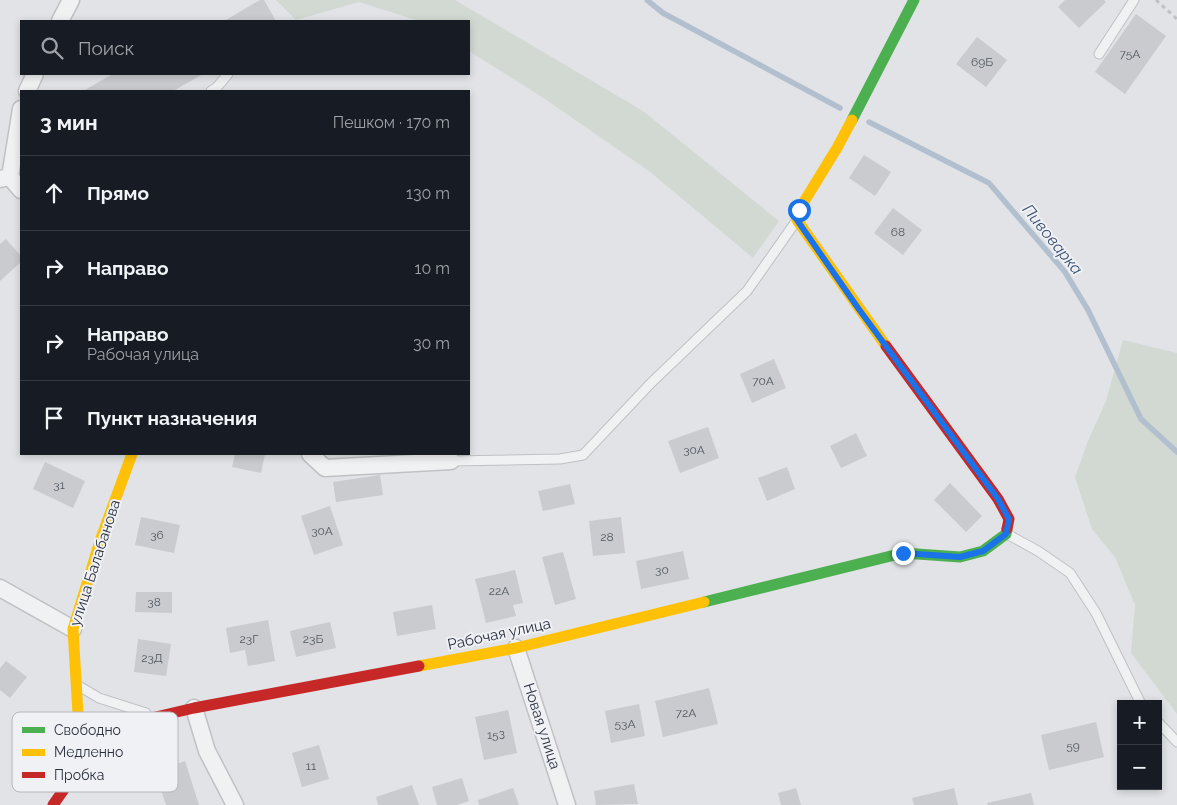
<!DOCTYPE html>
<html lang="ru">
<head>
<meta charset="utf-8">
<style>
  body { margin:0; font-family:Raleway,sans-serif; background:#242831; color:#f1f3f6 }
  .controls { position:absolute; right:15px; bottom:15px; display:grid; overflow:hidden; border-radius:0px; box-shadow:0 2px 8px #0003 }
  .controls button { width:45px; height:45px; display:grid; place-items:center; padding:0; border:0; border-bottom:1px solid #363941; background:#171b24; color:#f1f3f6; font:25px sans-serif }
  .stop { position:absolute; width:15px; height:15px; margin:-11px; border:4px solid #1a73e8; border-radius:50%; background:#fff }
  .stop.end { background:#1a73e8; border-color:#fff; box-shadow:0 1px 5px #0008 }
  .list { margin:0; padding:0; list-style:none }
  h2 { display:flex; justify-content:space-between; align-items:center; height:65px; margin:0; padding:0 20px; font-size:21px }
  h2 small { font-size:16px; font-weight:400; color:#9ea1a6 }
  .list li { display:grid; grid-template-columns:32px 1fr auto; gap:15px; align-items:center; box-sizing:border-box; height:75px; padding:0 20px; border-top:1px solid #363941 }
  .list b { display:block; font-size:19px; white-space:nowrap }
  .list p { margin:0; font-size:16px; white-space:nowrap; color:#9ea1a6 }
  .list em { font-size:16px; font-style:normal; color:#9ea1a6 }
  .icon { flex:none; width:28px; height:28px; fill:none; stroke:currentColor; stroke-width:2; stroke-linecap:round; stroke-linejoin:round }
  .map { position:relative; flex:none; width:1177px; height:805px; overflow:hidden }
  .search { position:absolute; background:#171b24; box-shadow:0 2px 8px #0003; left:20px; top:20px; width:450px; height:55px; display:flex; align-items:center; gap:12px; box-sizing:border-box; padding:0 18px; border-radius:0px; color:#9ea1a6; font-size:19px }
  .panel { position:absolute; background:#171b24; box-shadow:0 2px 8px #0003; left:20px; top:90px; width:450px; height:365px; border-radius:0px }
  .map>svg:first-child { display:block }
  .green { fill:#d2d9d2 }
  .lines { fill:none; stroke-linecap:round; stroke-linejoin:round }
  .stream { stroke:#b2bfce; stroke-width:5.5 }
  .building { fill:#c9cbce }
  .lane-casing { stroke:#c0c1c4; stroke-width:11 }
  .street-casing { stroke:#c0c1c4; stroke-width:19 }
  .path { stroke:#c0c1c6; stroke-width:3; stroke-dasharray:4 4; stroke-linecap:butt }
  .lane { stroke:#f0f1f3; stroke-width:9 }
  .street { stroke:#f0f1f3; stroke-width:16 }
  .fast { stroke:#4caf50; stroke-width:11 }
  .slow { stroke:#ffc107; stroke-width:11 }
  .jam { stroke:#c62828; stroke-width:11 }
  .route { stroke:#1a73e8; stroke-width:6 }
  .labels { text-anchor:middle; stroke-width:4; stroke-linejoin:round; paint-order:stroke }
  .number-label { font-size:12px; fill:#525862 }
  .street-label { font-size:15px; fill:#2a303d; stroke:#eff1f5 }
  .water-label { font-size:16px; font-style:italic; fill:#384e6d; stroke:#eff1f5 }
  .key { fill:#eff1f5; stroke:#b4b7be; stroke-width:1 }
  .key-label { font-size:14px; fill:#2a303d }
</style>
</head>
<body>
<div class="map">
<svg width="1177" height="805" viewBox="0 0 1177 805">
  <rect width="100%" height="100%" fill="#e1e3e6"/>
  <g class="green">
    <polygon points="276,0 455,0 643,111 779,221 753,258 649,171 542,97 469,51 469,21 419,21 359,2 296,20"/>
    <polygon points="1123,340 1177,353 1177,714 1131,653 1135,605 1115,557 1092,529 1075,477 1088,441 1106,401"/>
  </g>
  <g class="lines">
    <g class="stream">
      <polyline points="647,0 663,13 840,108"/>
      <polyline points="869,122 989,183 1065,272 1088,310 1141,419 1177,452"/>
    </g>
  </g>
  <g class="building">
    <polygon points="260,0 264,0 276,21 224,21"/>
    <polygon points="1065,0 1104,0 1106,2 1079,28 1058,7"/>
    <polygon points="1136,14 1166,36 1125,94 1095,72"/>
    <polygon points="977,37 1007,60 986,87 956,64"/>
    <polygon points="113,74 203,74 173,91 83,91"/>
    <polygon points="864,155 891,172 875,196 849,178"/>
    <polygon points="893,208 922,230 903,255 874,233"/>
    <polygon points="6,239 21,256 21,262 0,281 0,244"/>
    <polygon points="774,359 786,388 752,403 740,374"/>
    <polygon points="708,427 719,458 680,473 668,441"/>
    <polygon points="856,433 867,456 841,468 830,446"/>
    <polygon points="235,454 265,454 261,473 232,467"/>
    <polygon points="45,462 85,481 73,508 33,489"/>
    <polygon points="787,467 795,489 767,501 758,478"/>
    <polygon points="380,475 383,495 336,502 333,482"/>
    <polygon points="950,483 982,516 966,532 934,500"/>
    <polygon points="570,484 575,504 543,511 538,491"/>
    <polygon points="330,506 343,545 314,555 301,516"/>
    <polygon points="141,517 180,525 174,553 135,545"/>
    <polygon points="621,517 625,553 593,556 589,521"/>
    <polygon points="683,551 689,579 641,589 636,561"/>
    <polygon points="563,552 576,599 555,605 542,557"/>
    <polygon points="515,570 523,603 513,605 516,616 486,623 475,579"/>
    <polygon points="136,592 172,592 172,613 135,612"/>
    <polygon points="432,605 436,629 397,636 393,612"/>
    <polygon points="268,620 275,661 248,666 245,650 230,653 226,628"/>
    <polygon points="330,622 336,648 296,657 290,631"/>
    <polygon points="138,639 171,644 166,676 134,672"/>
    <polygon points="6,661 27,677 10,698 0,690 0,668"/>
    <polygon points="709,688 718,724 663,737 655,701"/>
    <polygon points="639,704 645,736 611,743 605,711"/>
    <polygon points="508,710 517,753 484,760 475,717"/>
    <polygon points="1096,722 1104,757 1049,770 1041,735"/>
    <polygon points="319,745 329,779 302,787 292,753"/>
    <polygon points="185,761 199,805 166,805 155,771"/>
    <polygon points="462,778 469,801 457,805 437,805 432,787"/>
    <polygon points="634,784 638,804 596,805 594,791"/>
    <polygon points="412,785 419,805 378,805 376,797"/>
    <polygon points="513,788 519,805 479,805 478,800"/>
    <polygon points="796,788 801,805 781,805 778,793"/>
    <polygon points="954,788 958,805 914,805 912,798"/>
    <polygon points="1031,793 1034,805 988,805 987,803"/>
  </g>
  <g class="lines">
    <defs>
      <g id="lane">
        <polyline points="1099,54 1134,0"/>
        <polyline points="211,91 217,87 228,74"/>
        <polyline points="451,461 560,459 583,455 651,383 747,291 797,220"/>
        <polyline points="1007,534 1038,551 1070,573 1096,613 1141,704"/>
        <polyline points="79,686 99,698 146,713"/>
        <polyline points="1158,722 1177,742"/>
      </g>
      <g id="street">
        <polyline points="60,21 71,0"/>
        <polyline points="27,91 35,74"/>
        <polyline points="10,177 21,109"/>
        <polyline points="0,179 10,177 21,190"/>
        <polyline points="310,454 325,468 451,461"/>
        <polyline points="0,588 73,629"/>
        <polyline points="516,648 567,805"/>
        <polyline points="194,708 207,751 235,805"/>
      </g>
    </defs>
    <use href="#lane" class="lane-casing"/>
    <use href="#street" class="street-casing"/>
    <polyline class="path" points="1156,0 1177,19"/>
    <use href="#lane" class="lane"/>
    <use href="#street" class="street"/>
    <g class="fast">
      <polyline points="852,120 914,0"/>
      <polyline points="704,602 903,553 960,557 983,551 1006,534 1007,529"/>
    </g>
    <g class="slow">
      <polyline points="852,120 837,148 799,210 797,220 886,346"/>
      <polyline points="419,666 516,648 704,602"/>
      <polyline points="81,765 73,629 100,541 132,454"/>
    </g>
    <g class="jam">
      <polyline points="886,346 998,499 1009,519 1007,529"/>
      <polyline points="53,805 81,765 104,738 126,724 194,708 419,666"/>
    </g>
  </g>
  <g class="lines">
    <polyline class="route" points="799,210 797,220 858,308 998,499 1009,519 1006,534 983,551 960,557 903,553"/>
  </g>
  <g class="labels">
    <g class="number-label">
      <text x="1130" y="58">75А</text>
      <text x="982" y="66">69Б</text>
      <text x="898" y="236">68</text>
      <text x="763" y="385">70А</text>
      <text x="694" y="454">30А</text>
      <text x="59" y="489">31</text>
      <text x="322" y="535">30А</text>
      <text x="157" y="539">36</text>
      <text x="607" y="541">28</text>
      <text x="662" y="574">30</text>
      <text x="499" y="595">22А</text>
      <text x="154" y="606">38</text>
      <text x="249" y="643">23Г</text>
      <text x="313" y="643">23Б</text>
      <text x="152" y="662">23Д</text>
      <text x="686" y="717">72А</text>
      <text x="625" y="728">53А</text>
      <text x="496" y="739">15З</text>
      <text x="1073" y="750">59</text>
      <text x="311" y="770">11</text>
    </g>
    <g class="street-label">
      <text transform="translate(95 563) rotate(-72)" y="5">улица Балабанова</text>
      <text transform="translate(499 634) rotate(-12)" y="5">Рабочая улица</text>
      <text transform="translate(542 726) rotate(72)" y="5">Новая улица</text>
    </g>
    <g class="water-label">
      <text transform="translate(1053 239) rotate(51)" y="6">Пивоварка</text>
    </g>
  </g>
  <rect x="12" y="712" width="166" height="80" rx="8" class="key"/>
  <rect x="22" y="727" width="23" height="6" fill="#4caf50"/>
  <rect x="22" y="749" width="23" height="7" fill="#ffc107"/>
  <rect x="22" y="772" width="23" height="6" fill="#c62828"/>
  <g class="key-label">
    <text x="54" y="735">Свободно</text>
    <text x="54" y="757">Медленно</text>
    <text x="54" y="780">Пробка</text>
  </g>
</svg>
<div class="controls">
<button>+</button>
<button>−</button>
</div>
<div class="stop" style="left:799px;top:210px"></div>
<div class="stop end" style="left:903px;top:553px"></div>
<div class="search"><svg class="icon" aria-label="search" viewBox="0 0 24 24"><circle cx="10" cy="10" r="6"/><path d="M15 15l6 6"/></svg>Поиск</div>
<section class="panel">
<h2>3 мин<small>Пешком · 170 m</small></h2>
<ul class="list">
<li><svg class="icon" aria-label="ahead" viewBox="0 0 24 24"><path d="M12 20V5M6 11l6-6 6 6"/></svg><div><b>Прямо</b></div><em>130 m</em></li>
<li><svg class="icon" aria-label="right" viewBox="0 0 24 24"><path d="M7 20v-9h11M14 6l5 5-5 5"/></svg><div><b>Направо</b></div><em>10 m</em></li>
<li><svg class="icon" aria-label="right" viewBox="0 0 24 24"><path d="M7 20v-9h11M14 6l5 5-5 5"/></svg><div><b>Направо</b><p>Рабочая улица</p></div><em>30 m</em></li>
<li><svg class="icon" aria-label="arrive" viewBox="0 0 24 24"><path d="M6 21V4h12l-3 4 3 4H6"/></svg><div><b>Пункт назначения</b></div></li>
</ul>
</section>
</div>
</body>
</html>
